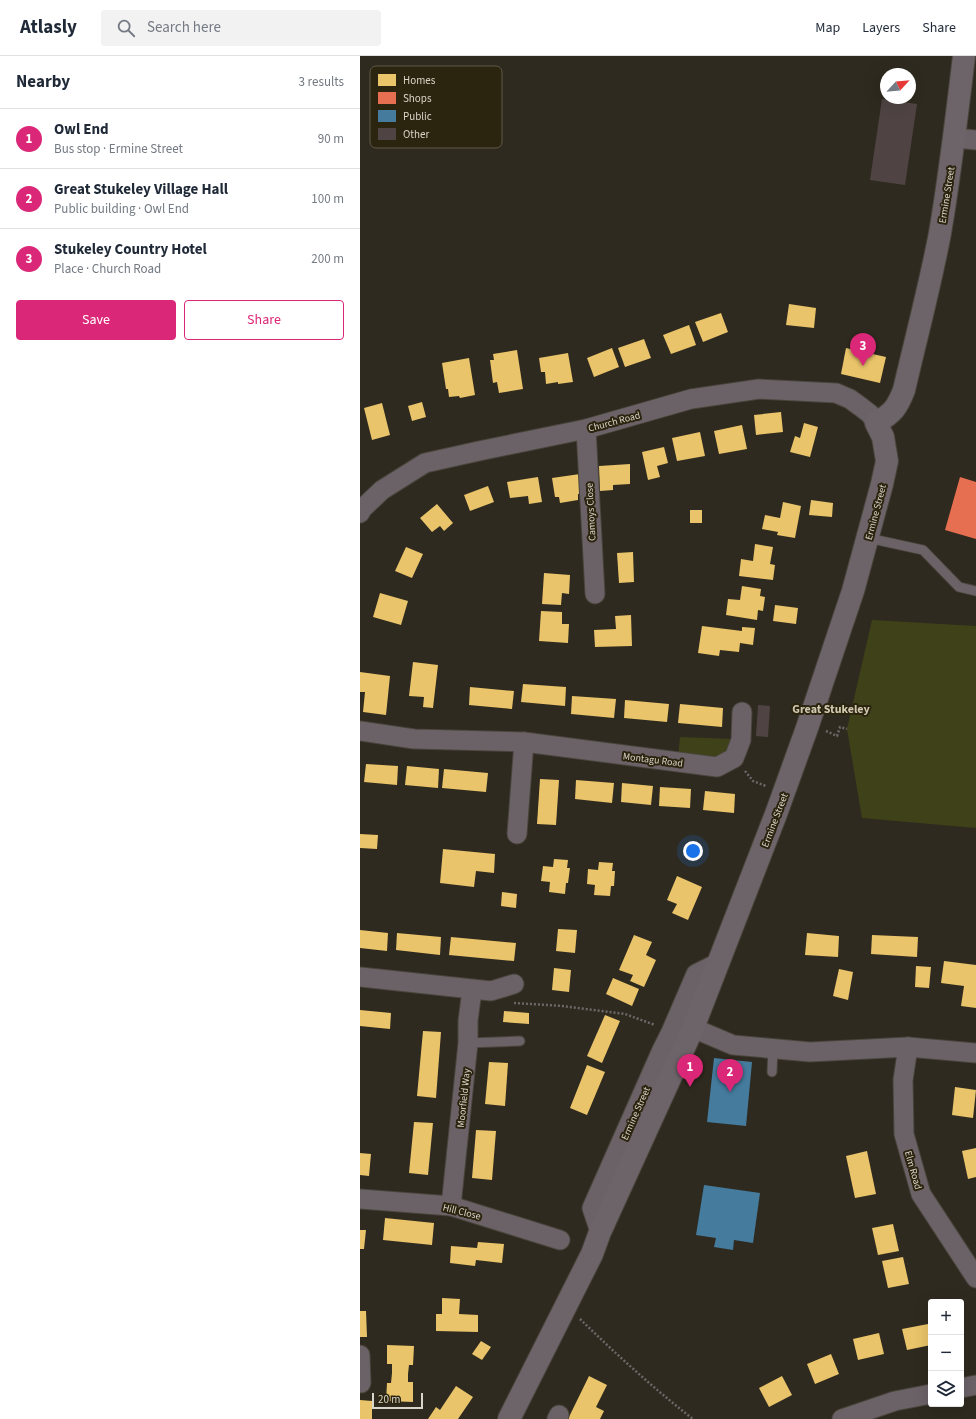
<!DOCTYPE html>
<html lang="en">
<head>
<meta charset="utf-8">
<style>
  body { margin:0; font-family:"Source Sans 3",sans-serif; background:#f2f2f3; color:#1f2937 }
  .controls { position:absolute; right:12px; bottom:12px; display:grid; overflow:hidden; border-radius:4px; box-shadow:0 4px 16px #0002 }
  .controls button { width:36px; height:36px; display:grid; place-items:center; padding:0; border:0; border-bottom:1px solid #e0e1e3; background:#fff; color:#1f2937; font:20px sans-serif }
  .compass { position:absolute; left:520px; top:12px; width:36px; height:36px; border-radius:50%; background:#fff; box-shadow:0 4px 16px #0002; rotate:64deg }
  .scale { position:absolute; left:12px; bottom:10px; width:51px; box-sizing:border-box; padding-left:4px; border:2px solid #d9d5c8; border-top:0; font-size:11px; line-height:14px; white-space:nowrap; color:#d9d5c8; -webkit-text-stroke:3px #2b240f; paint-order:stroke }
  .you { position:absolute; left:333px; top:795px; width:14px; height:14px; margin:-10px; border:3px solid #fff; border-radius:50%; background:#1a73e8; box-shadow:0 0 0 6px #1a73e833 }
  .badge { display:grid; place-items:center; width:26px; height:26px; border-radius:50%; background:#db2777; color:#fff; font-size:13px; font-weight:700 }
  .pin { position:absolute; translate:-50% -33px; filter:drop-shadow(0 1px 2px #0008) }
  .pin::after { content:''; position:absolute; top:21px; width:14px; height:12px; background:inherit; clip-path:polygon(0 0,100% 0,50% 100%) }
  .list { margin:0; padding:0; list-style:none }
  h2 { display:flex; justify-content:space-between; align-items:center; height:52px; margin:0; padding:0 16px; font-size:17px }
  h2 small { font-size:13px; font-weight:400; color:#747a83 }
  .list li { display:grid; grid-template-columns:26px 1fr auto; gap:12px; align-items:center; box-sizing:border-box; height:60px; padding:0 16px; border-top:1px solid #e0e1e3 }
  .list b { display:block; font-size:15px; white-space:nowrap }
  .list p { margin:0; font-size:13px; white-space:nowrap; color:#747a83 }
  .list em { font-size:13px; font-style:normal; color:#747a83 }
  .actions { display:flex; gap:8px; padding:12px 16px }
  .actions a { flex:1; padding:9px 0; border:1px solid #db2777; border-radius:4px; text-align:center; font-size:14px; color:#db2777 }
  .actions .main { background:#db2777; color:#fff }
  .icon { flex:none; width:22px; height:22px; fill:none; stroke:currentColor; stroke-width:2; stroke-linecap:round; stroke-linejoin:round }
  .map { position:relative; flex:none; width:616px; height:1363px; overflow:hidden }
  header { display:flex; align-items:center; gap:24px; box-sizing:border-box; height:56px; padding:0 20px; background:#fff; border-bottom:1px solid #e0e1e3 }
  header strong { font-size:19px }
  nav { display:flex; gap:22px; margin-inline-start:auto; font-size:14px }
  .search { width:280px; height:36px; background:#f2f2f3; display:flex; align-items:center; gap:10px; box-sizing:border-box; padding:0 14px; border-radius:4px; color:#747a83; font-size:15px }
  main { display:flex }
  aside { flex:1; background:#fff }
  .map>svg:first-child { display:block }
  .green { fill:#3f4118 }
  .homes { fill:#e9c46a }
  .shops { fill:#e76f51 }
  .public { fill:#457b9d }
  .building { fill:#4f4443 }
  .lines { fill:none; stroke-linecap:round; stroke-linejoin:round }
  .lane-casing { stroke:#49453c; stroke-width:11 }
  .street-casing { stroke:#49453c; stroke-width:21 }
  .secondary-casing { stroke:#49453c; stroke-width:24 }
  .path { stroke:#6d6769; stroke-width:2.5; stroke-dasharray:2 2; stroke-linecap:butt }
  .lane { stroke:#6b6267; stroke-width:9 }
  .street { stroke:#6b6267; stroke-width:19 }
  .secondary { stroke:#6d6469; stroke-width:22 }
  .labels { text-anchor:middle; stroke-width:4; stroke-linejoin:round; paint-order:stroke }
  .street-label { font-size:10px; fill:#d9d5c8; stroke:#2b240f }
  .quarter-label { font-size:12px; font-weight:bold; fill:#d1c8af; stroke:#2b240f }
  .key { fill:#2b240f; stroke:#5f5946; stroke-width:1 }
  .key-label { font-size:11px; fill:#d9d5c8 }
</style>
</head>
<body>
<header>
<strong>Atlasly</strong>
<div class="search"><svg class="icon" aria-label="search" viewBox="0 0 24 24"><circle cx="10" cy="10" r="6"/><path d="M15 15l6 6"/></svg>Search here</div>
<nav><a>Map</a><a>Layers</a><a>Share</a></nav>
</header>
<main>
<aside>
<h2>Nearby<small>3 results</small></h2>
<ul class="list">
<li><span class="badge">1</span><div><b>Owl End</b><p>Bus stop · Ermine Street</p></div><em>90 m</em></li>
<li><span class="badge">2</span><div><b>Great Stukeley Village Hall</b><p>Public building · Owl End</p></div><em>100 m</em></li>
<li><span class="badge">3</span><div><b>Stukeley Country Hotel</b><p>Place · Church Road</p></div><em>200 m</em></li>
</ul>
<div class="actions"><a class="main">Save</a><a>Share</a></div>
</aside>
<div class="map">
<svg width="616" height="1363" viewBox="0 0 616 1363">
  <rect width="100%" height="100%" fill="#2f2a1f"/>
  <g class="green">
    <polygon points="512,564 616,570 616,772 502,762 487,673"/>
    <polygon points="320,681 372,683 366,698 357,704 318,702"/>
  </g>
  <g class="homes">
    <polygon points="429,248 456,252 454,272 426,269"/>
    <polygon points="361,257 368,276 343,286 335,266"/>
    <polygon points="329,269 336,289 311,298 303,279"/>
    <polygon points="284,283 291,302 265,311 258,292"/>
    <polygon points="252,292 259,311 234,321 227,302"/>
    <polygon points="486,292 526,301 520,327 481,318"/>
    <polygon points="157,294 163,333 139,337 137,326 133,327 130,304 134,304 133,298"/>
    <polygon points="208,297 213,326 198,328 198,326 186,328 185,316 181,316 179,302"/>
    <polygon points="109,302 115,339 100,342 99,340 89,341 88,333 86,333 82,307"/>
    <polygon points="62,346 66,361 52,365 48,350"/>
    <polygon points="22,347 30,379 12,384 4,352"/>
    <polygon points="421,356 423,376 396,379 394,359"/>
    <polygon points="444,367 458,371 450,401 430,396 435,380 440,382"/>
    <polygon points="382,369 387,393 359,398 354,375"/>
    <polygon points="340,376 345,400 317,405 312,382"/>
    <polygon points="304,391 308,407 297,410 300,421 288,424 282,396"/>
    <polygon points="270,408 270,428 253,429 253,434 240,435 239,410"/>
    <polygon points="220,418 223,437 218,438 218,444 200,447 199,441 195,441 192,422"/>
    <polygon points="178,421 182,446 169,448 168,440 150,442 147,426"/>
    <polygon points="128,430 134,446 110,455 104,439"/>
    <polygon points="451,444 473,447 472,461 449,459"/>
    <polygon points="423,446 441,450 435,482 417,479 418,476 402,473 405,459 420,462"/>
    <polygon points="77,448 93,467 84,475 80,470 72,476 60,462"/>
    <rect x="330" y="454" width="12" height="13"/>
    <polygon points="395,488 413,491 410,508 415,509 413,524 379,520 381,503 393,505"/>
    <polygon points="46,491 63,498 52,522 35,515"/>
    <polygon points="273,496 274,526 259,527 257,497"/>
    <polygon points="184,517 210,519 209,538 202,537 201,549 182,548"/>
    <polygon points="382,530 401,533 400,540 405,541 403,555 398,554 397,564 366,559 368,543 380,544"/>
    <polygon points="20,537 48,545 41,569 13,561"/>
    <polygon points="415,549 438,552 436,568 413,565"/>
    <polygon points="181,555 202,556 202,568 209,568 208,587 179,585"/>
    <polygon points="271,559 272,590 235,591 234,574 256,573 255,560"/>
    <polygon points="342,570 382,575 382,571 395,572 393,589 380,587 379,596 360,594 359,600 338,597"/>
    <polygon points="53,606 78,609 73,652 63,651 64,641 49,640"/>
    <polygon points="0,616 30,620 26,659 3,656 5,636 0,636"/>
    <polygon points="163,628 206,631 205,650 161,646"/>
    <polygon points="110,631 154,635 152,653 109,649"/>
    <polygon points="212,640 256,643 254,662 211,658"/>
    <polygon points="265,644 309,648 307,666 264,662"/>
    <polygon points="320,648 363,652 362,671 318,667"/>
    <polygon points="6,708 38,710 37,729 4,726"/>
    <polygon points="47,710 79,713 78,732 45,729"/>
    <polygon points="84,713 128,717 126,736 82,732"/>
    <polygon points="180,723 199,724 196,769 177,768"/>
    <polygon points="216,724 254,727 252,747 215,743"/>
    <polygon points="262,727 293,730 291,749 261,746"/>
    <polygon points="300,731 331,733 330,752 299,750"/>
    <polygon points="345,735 375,738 374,757 343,754"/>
    <polygon points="0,778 18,779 17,793 0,792"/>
    <polygon points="83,793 135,798 134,817 116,815 114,831 80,827"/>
    <polygon points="194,803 208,804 207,812 210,812 208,827 206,827 205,838 189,836 190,826 181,825 183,810 193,811"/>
    <polygon points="239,806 253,807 252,815 255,815 254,830 251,830 250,840 234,839 235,829 227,828 228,813 238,814"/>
    <polygon points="317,820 342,831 328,864 312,857 317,848 307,844"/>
    <polygon points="142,836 157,838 156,852 141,850"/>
    <polygon points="198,873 217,874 215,897 196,895"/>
    <polygon points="0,874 28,877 27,895 0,892"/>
    <polygon points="37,877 81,881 80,899 36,894"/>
    <polygon points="447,877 479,880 478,901 445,899"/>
    <polygon points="274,879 292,886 286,899 296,904 284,931 270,925 273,919 259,914"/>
    <polygon points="512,879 558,881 557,901 511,898"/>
    <polygon points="91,881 156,887 154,905 89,899"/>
    <polygon points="584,905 616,909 616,952 601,950 604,930 581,927"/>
    <polygon points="556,910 571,911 569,932 555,931"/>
    <polygon points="194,912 211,914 209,936 192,934"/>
    <polygon points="479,913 493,916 488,944 473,940"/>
    <polygon points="253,922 279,933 272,950 246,938"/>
    <polygon points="0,954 31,957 30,973 0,970"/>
    <polygon points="144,955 169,957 169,968 143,966"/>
    <polygon points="245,959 260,965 242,1007 227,1000"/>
    <polygon points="63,975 81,976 76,1042 57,1040"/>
    <polygon points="129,1006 148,1007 145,1050 125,1048"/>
    <polygon points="227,1009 245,1016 227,1059 210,1052"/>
    <polygon points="595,1031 616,1034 613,1062 592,1059"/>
    <polygon points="54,1066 73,1067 68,1119 49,1117"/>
    <polygon points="116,1074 136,1075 132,1124 112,1122"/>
    <polygon points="616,1092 616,1121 608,1123 602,1095"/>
    <polygon points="507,1095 516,1138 495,1142 486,1100"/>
    <polygon points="0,1097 11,1098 9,1120 0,1119"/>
    <polygon points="25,1162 74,1167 72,1189 23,1184"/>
    <polygon points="533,1168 539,1195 518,1199 512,1172"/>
    <polygon points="0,1174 6,1174 4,1193 0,1193"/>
    <polygon points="118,1186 144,1188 142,1207 116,1204 115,1210 90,1207 91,1190 117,1192"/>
    <polygon points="543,1201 549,1228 528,1232 522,1205"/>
    <polygon points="82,1242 100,1243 99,1258 118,1259 118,1276 76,1275 76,1258 82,1258"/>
    <polygon points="0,1255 6,1255 7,1281 0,1281"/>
    <polygon points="568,1268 571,1289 547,1294 542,1273"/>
    <polygon points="519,1277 524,1298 498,1304 493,1283"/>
    <polygon points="121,1285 131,1291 122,1304 112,1298"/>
    <polygon points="27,1289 54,1290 53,1309 49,1309 48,1318 48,1326 53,1326 53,1346 26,1345 27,1327 31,1327 32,1317 32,1308 27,1308"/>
    <polygon points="471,1298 479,1318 455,1328 447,1308"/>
    <polygon points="229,1320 247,1329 236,1351 244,1355 240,1363 208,1363"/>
    <polygon points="422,1320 432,1339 409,1351 399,1332"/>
    <polygon points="96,1330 113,1341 98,1363 68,1363 76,1351 80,1354"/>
    <polygon points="0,1344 12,1345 12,1363 0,1363"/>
  </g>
  <polygon class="shops" points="600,421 616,426 616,483 585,474"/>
  <g class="public">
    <polygon points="354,1002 392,1006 386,1070 347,1066"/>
    <polygon points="344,1129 400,1137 393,1187 374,1184 373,1194 354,1191 356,1182 336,1179"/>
  </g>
  <g class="building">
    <polygon points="522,43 557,48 545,129 510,124"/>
    <polygon points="398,649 410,650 408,681 396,680"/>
  </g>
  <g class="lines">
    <defs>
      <g id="lane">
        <polyline points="508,482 563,494 599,531 616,535"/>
        <polyline points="108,987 160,985"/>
        <polyline points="412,1016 413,993"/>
      </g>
      <g id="street">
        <polyline points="595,82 616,84"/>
        <polyline points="226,373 235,538"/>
        <polyline points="0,457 2,453 22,434 65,407 119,395 226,373 331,343 399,333 476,337 490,343 501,351 510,358 516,367"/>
        <polyline points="0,675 54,683 164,686 357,711 374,702 381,684 382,656"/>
        <polyline points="157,778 164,686"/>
        <polyline points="0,921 131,935 154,928"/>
        <polyline points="333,972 373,989 450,996 548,991 616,997"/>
        <polyline points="548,991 543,1024 544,1078 561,1138 616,1222"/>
        <polyline points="0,1143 91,1150 200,1184"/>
        <polyline points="91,1150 108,987 108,965 112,934"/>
        <polyline points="240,1176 232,1152 301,996 311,976 336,918 360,906"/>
        <polyline points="0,1299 1,1327"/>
        <polyline points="601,1332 616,1329"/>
        <polyline points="197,1363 199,1359"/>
        <polyline points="482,1363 535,1345 571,1338"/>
      </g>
      <path id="secondary" d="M149,1363L232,1198L240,1176L333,972L416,758L447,672L493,535L522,428L527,405L523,381L516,367C533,357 537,352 544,334C556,282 570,230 580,177C590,119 597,59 604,0"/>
    </defs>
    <use href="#lane" class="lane-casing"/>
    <use href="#street" class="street-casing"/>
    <use href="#secondary" class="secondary-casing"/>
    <g class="path">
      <polyline points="466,675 477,680 480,671 487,673"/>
      <polyline points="385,715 393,725 406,730"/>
      <polyline points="154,947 202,950 265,958 295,969"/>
      <path d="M220,1263C256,1298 293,1332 333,1363"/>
    </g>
    <use href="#lane" class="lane"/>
    <use href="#street" class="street"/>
    <use href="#secondary" class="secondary"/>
  </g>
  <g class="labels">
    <g class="street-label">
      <text transform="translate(586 139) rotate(-81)" y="4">Ermine Street</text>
      <text transform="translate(254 365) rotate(-15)" y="4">Church Road</text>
      <text transform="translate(230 456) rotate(-93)" y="4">Camoys Close</text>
      <text transform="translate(515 456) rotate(-75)" y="4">Ermine Street</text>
      <text transform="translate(293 703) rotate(7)" y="4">Montagu Road</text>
      <text transform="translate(414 764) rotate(-69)" y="4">Ermine Street</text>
      <text transform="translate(103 1042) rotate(-84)" y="4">Moorfield Way</text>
      <text transform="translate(275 1057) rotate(-66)" y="4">Ermine Street</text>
      <text transform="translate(554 1114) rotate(74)" y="4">Elm Road</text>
      <text transform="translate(102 1155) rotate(14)" y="4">Hill Close</text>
    </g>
    <g class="quarter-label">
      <text x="471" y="657">Great Stukeley</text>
    </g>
  </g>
  <rect x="10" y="10" width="132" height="82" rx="6" class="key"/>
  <rect x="18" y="18" width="18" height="12" fill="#e9c46a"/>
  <rect x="18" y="36" width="18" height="12" fill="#e76f51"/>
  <rect x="18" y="54" width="18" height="12" fill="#457b9d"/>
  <rect x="18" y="72" width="18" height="12" fill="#4f4443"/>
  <g class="key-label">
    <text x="43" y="28">Homes</text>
    <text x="43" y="46">Shops</text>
    <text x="43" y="64">Public</text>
    <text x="43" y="82">Other</text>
  </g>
</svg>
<div class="controls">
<button>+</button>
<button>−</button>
<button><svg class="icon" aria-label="layers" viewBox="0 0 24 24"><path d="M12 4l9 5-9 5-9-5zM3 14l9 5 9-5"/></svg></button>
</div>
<svg class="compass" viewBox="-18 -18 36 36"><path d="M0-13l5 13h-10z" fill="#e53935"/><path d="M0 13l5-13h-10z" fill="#747a83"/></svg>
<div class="scale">20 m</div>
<div class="you"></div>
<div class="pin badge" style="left:330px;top:1031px">1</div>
<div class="pin badge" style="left:370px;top:1036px">2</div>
<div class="pin badge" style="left:503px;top:310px">3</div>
</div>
</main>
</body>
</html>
